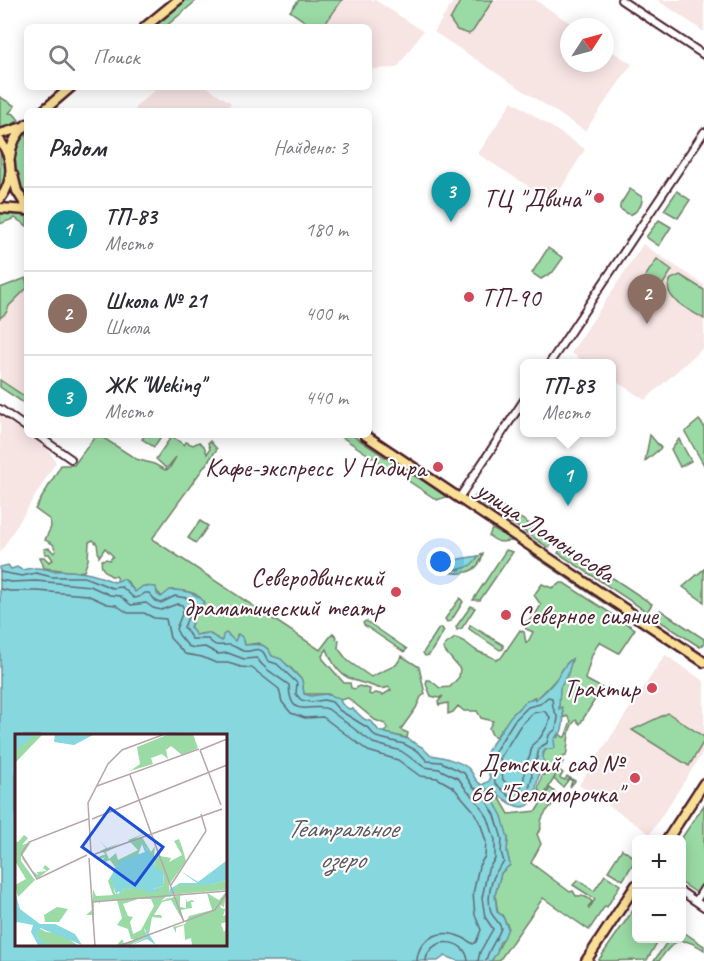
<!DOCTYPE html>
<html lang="ru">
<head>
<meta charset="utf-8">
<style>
  body { margin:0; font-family:Caveat,sans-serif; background:#f7f7f7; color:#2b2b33 }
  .controls { position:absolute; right:18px; bottom:18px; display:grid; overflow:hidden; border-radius:9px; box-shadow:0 3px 15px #0003 }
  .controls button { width:54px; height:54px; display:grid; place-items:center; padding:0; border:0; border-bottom:2px solid #e1e1e2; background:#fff; color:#2b2b33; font:30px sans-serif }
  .compass { position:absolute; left:560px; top:18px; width:54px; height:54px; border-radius:50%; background:#fff; box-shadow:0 3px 15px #0003; rotate:54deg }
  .you { position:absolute; left:441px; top:562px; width:21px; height:21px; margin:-15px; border:4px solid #fff; border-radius:50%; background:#1a73e8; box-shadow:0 0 0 9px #1a73e833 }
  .badge { display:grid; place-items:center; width:39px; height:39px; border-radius:50%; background:#db2777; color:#fff; font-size:20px; font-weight:700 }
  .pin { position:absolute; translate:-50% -50px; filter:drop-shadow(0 2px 3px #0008) }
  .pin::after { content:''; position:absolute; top:32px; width:21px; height:18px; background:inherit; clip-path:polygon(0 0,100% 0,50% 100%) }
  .popup { position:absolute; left:520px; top:359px; width:96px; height:78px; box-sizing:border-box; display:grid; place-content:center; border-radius:9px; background:#fff; filter:drop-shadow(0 2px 4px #0005); font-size:20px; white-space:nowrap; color:#7c7c81 }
  .popup b { font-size:22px; color:#2b2b33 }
  .popup::after { content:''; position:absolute; left:50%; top:100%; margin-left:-12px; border:12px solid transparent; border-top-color:#fff }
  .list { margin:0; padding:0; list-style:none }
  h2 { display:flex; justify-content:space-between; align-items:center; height:78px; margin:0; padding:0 24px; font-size:26px }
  h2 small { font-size:20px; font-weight:400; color:#7c7c81 }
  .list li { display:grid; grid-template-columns:39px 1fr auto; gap:18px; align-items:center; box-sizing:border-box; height:84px; padding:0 24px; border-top:2px solid #e1e1e2 }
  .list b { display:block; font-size:22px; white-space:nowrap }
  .list p { margin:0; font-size:20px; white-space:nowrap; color:#7c7c81 }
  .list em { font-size:20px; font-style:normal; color:#7c7c81 }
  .icon { flex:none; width:33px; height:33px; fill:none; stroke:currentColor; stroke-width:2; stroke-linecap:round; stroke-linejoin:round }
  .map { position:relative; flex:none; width:704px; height:961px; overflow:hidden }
  .search { position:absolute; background:#fff; box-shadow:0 3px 15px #0003; left:24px; top:24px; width:348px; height:66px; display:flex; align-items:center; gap:15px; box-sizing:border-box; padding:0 21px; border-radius:9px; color:#7c7c81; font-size:22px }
  .panel { position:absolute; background:#fff; box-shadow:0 3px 15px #0003; left:24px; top:108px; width:348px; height:330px; border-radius:9px }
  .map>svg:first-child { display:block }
  .built { fill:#f7e5e4 }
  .green { fill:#9adba5; stroke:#727d68; stroke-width:1.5; fill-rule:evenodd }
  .water { fill:#86d7de; stroke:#6e8d96; stroke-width:1.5; fill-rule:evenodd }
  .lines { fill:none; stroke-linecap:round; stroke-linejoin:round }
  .shore { stroke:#626973; stroke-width:1.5 }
  .minor-casing { stroke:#4a1f2b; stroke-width:10 }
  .major-casing { stroke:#4a1f2b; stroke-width:13 }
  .minor { stroke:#fff; stroke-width:6 }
  .major { stroke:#fadf96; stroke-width:8 }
  .poi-dot { fill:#d1495b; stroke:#fff; stroke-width:2 }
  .labels { text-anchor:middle; stroke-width:4.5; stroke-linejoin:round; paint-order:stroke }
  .poi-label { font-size:26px; fill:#4a1f2b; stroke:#fff; text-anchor:end }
  .street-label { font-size:26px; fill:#4a1f2b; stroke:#fff }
  .water-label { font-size:27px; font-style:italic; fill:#5c5661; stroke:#fff }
  .inset-road { fill:none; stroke:#b7a5aa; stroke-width:1.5 }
  .view { fill:#1d4ed8; fill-opacity:0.15; stroke:#1d4ed8; stroke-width:3 }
  .inset-edge { fill:none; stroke:#4a1f2b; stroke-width:3 }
</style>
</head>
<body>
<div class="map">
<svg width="704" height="961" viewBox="0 0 704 961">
  <rect width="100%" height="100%" fill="#fff"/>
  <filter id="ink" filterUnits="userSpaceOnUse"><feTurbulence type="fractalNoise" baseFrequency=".0167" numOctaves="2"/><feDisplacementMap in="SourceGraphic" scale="12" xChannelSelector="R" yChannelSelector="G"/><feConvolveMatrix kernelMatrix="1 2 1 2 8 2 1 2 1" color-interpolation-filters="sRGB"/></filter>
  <g filter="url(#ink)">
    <g class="built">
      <polygon points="304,0 375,0 423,31 397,68 371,69 369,67 369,27 313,27 294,14"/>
      <polygon points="454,0 535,0 576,27 569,27 569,63 605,63 605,47 632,64 585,131 434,32"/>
      <polygon points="657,0 704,0 704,32 674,11"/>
      <polygon points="159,87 207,87 231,103 225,111 136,111 136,106"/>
      <polygon points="512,101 585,149 553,202 478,154"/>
      <polygon points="643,244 704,285 704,347 645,400 612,379 612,364 587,363 571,353"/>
      <polygon points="26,278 27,279 27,400 0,382 0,288"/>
      <polygon points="0,416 47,448 56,462 0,553"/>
      <polygon points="665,655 704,681 704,751 650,834 579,785"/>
    </g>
    <g class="green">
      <polygon points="185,0 197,0 165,27 151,27"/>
      <polygon points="299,0 342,0 323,27 313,27 290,11"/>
      <polygon points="461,0 493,0 473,31 469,34 457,30 450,20"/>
      <polygon points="0,97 15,106 9,113 14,114 19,120 4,130 0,129"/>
      <path d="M25,129L27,140V201C10,180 10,150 25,129Z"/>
      <path d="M0,147C10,164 8,177 0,194Z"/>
      <path d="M630,189L642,197C643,205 637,212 630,215L620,209V205Z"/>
      <polygon points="677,191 690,200 678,218 664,210"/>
      <polygon points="13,212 27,217 27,226 15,218 0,224 0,213"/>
      <polygon points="659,220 671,227 659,246 646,237"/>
      <polygon points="548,248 563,258 553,272 541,279 532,273"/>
      <polygon points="657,259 672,270 658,292 642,281"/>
      <path d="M680,275L704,290V319C691,310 659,298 671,279Z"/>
      <polygon points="26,278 27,288 9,306 6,313 0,318 0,288"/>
      <polygon points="0,380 27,398 27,405 0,387"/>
      <polygon points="699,420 704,426 704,465 685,432"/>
      <path d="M96,435H99L136,459L154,464L165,470L169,469L176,457L168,467L166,468L156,459L171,437H173L184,445L186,442L193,445L199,442L204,446L207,454L210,449L208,443L210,441L217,449L152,539L320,650L333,633L337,637L336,639L339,640L338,648L348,661L371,677L396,665L402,656L419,667L425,694L421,697L416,708L401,729V730L408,733L407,738L384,733L388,729L385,724L375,720L348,698L340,700L328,694H304L302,680L289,666L272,656L268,649L259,643L245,645L244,640L237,635V640L233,641L228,634L222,641L217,640C211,631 205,633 196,635L190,628L198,607L204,603C198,591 184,591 172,590L162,597L154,588L135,592L127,581L122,579L118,582L116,576H111C106,572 99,568 102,560L105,559L110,560L113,556L105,548L99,557L97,544L93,540L89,542L88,560L84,571L77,572L44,568L40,557H44L49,562L53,560L49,554H45L44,549L49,548L54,553L56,551L53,544L45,540L51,527L50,520L35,509L61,465H74ZM327,649C336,674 345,679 370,685C378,688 381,690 389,687L391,690L383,695L376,693L371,695L369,694L370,689L359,686L355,689L351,688L350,683H344L323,659L322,656Z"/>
      <polygon points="145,435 162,435 154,447 142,439"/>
      <polygon points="339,435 352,435 392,462 392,466 388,468"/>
      <polygon points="650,435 661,448 645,461"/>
      <polygon points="679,439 691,461 680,467 671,449"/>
      <polygon points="411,474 421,479 446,497 437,500 407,480"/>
      <polygon points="479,491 554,540 549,548 474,498"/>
      <polygon points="200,521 208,526 196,543 188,538"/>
      <path d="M492,529L513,540V541C500,541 502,545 489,536Z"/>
      <polygon points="563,545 652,604 647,612 558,553"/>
      <polygon points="506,550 513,552 480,600 473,600"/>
      <polygon points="531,551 635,621 634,623 529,553"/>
      <path d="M483,554C478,575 459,576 441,570L444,566L459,570L476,560L478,556Z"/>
      <polygon points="704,569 704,602 683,587"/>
      <path d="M561,583H564L635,629L619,653L599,642L592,655L585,679L602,688L580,724L576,720C567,728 569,744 566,756L561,758L559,763L563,762L559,770L563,773L560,778L565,780L567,776L575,781L570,787L572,781L569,779L563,787L554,779L556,775L543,797L538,789L542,775H544L543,769L545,762H542L544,752L559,733L563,737H565L571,721L567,716L564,718L562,708L559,710C559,703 558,696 559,690C562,679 569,669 572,659C565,663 562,671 557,678C550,686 542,694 535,701L534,697C516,707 508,721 496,737L492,735L489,728L493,721L481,718L477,711H464L458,706L453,712L448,714V703L439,705L438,702L443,696L439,698L431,696L426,684L427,680H430L440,688L450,687L459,677L460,669L443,649L445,645L455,638C465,640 469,646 477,651C484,655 490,654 496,660L501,658L520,630L524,632L526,643L529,640L533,632L526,629L524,623L534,617L541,605L534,595L542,584L552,588Z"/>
      <polygon points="460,598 463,602 451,621 447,622 445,619"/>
      <polygon points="471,606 475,608 462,628 457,630 456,627"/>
      <polygon points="660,610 704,639 704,644 700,647 655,618"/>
      <polygon points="366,621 407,649 404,652 364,625 363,623"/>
      <polygon points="470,625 503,645 503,649 500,650 469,629"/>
      <polygon points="439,628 442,628 444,631 429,655 425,656 423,653"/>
      <polygon points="668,713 704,737 704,741 689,766 632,730"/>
      <path d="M492,785L509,814L536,811L550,788L559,796C552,807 538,815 541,829L537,834L541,844L531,863L570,892L573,891L576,896C581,895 589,897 592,902L588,907L589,909L595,899L573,885L578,880L594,891L605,875L620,885L607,907L605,906L589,930L543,898L499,961H491C498,950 504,939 508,926L502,915L498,913L495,895L501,873L510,865L507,852L508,838L497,807L488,793Z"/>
      <polygon points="704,805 704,882 697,893 682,883 681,839"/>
      <polygon points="622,849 636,859 623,880 608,871"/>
      <polygon points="636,906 636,938 659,939 647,960 598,961"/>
      <path d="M682,931L704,946V950C681,934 673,940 659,961H654L669,939L682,938Z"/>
    </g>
    <g class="water">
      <path d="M478,556C471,570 458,571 444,566L447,561Z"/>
      <path d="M8,565L11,569L17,567L22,570C30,568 36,567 45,569C50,569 49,571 54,571C76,570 93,573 114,582L124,579L135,592L143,586L156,587L157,594L161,597L170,590C183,590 198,592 204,603L198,607L190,627L196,635L208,633L222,641L223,635L226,633L235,641L238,634L242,637L245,645C258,644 266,642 272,656L281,659L302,680L304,694L311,696L325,694L339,698L342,704L349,709L352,708L364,719L372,722L379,731L408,739L422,747L430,755C440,756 464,762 470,770C475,776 474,781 482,785L489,781L490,779L486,762V754L490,747L510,717L525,702L535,697V700C543,694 551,686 557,678C562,671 565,663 572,659L568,674L560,688L559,709L562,707C564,718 565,728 558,737V734L554,740L555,748L545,750L543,753C544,763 541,764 536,771L539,775C537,782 536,792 533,799C524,819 500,796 492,789H487L502,816L508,838L507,852L510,865L501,873L495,895L497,912L502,915L508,928L504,938L499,943L497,953L491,961H458L445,956L438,961H0V567ZM16,736H225V944H16Z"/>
    </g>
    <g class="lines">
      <g class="shore">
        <path d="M0,572L22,576L36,573L52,577H84L112,588L122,587L134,598L139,597L145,593H149L156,601L161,603L175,596L192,599L194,603L184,627L192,639H208C218,649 218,644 230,645C235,646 238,649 243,651C250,653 257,646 263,652C265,654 266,658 268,661L277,664L297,683L296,694L301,700L311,702L324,700L332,702L339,710L368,728L376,737L404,744L419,752L427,761L441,762L464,773L473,787L481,792L495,815L502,839L501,852L504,862C492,873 486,895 491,912C493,918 499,921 501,928C498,938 487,951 486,961"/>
        <path d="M0,580L11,582L36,581L90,586L110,595L120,596L131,605L146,603L153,608L161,610L177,604L182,605L184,609L176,629L179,635L188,646L194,648L205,647L218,654L228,653L244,659L257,658C264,670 278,676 289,685C290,722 310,702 328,709L373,743L401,751L424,767L439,769L459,779L467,791L475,798L488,818L495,840V859L488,869L482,898L485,917L493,929L480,952L478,961"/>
        <path d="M0,589L10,591H37L87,595L107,604L116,605L128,613H144L154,618L166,619L170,638L185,654L202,657L216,663H228L241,667L252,668L279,689L282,702L291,713L305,718L323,717L368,751L398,760L420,776L437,778L453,787L473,810L481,825L486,842L485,856L479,866L473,894L475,915L481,930L476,942L473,944C469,942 465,938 461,937C441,928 418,938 417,961"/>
        <polygon points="548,697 552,698 553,708 558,718 556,729 549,735 547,743 539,748 537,758 531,768 532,777 527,797 517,800 509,796 495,783 492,756 514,721 528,707 540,704"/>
        <polygon points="544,711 550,717 548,725 540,738 532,745 530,756 524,765 524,778 520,790 516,792 503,780 500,758 520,726 533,713"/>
        <path d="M426,961C428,936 466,937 468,961"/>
      </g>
      <defs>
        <g id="minor">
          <polyline points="621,0 704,55"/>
          <polyline points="549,364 704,132"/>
          <polyline points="0,409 27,428"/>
          <polyline points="37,435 71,459"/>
          <polyline points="459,498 524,400"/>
          <polyline points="682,892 704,907"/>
          <polyline points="696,901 704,888"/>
        </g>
        <g id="major">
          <polyline points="145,27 178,0"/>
          <polyline points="43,111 71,87"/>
          <polyline points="0,134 23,127"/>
          <path d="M0,141C14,159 14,181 0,199"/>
          <path d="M10,157C11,143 17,133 27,124"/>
          <polyline points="13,175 17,191 27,207"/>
          <polyline points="0,208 27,210"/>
          <polyline points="365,435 704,662"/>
          <polyline points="667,840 704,783"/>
          <polyline points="586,961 636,885"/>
        </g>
      </defs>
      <use href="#minor" class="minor-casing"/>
      <use href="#major" class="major-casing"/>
      <use href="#minor" class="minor"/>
      <use href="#major" class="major"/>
    </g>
  </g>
  <g class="poi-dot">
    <circle cx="599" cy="198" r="6"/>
    <circle cx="469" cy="297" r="6"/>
    <circle cx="438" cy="467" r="6"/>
    <circle cx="396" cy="592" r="6"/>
    <circle cx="506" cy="615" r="6"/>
    <circle cx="652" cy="688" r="6"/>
    <circle cx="635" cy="778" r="6"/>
  </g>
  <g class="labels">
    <g class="poi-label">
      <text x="587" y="207">ТЦ "Двина"</text>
      <text x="481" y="306" text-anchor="start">ТП-90</text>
      <text x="426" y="476">Кафе-экспресс У Надира</text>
      <text x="384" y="586">Северодвинский<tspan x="384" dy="30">драматический театр</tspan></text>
      <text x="518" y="624" text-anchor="start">Северное сияние</text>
      <text x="640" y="697">Трактир</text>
      <text x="623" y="772">Детский сад №<tspan x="623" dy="30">66 "Беломорочка"</tspan></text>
    </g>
    <g class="street-label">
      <text transform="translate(546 531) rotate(34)" y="9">улица Ломоносова</text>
    </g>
    <g class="water-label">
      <text x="342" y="837">Театральное<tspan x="342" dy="31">озеро</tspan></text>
    </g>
  </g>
  <g transform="translate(15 734)">
    <rect width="212" height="212" fill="#fff"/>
    <path d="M16,0H28L0,29V11ZM154,0H178L183,14L167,21L156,12L151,16L153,25L147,20L136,24L138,30L115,37L125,30L122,13ZM131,99L119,105L127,103L136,118L140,112L139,122L142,124L143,119L148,131L145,122L156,124L154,128L167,121L159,107L164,105L167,113L171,127L154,151L155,160L162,151H194L211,146V156L153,161L146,167L165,161V173L171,174V164L172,168L177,166L180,168H176L177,174L182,173L171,175L174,182L171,175L166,176L168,187L156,166L147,168L139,181H146L147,184L137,183L134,200L129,194L132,203L115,211H102L107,205L109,209L122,206L116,205L113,195L102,191L107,184L102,166L85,167L84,171V167H79V200L77,181H71L77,176L78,155L81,162L98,161L93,147L97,140L100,160L106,159L109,154L138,155L148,152L149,140L140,135L139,124L130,117L133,116L127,110L123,121L100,133L95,126L88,129L86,128L90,123L84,126L83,123L91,120L85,117L91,114L85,107L92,114L105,109L91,116L108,110L91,118L94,125L101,119L103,126L123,116L113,106ZM123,165H136L139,172L126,196L118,200L115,188L118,183L113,182L108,170ZM9,101L13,104L7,111L16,108L7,122L15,135L23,141L22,138L32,137L28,134L30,131L35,135L23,144L20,142L8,126L6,121V116V127L20,146L3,163L0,151L11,145L0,127V107L3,108ZM211,158L209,173L205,171L206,174L210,175V176L208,182L211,181V188L206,190L209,198L211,195V211H177L176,204L170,206L169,191L161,194V199L158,193L170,190L174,182L197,176L192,159L204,166ZM42,173L53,175L44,188H30L29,181ZM24,194L31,198L44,199L28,195L39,194L62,211H32L22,203Z" fill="#9adba5" fill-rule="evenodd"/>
    <path d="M0,0H21L0,17ZM40,0H80L59,11L39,8ZM126,108L139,124L140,134L149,138L148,152L138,155L148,156L132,159L130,156L109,154L105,161L104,157L101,160L96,144L99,135L107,126L130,118ZM211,127V146L195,151H162L155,163L146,167L130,194L141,211L132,205L115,212L132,203L130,194L146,167L154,164L155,155L165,149H182L164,136L183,148ZM0,158L5,175L25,190H40L60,200L67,211L25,194L22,203L33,211H23L16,198L18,191L2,188L0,191Z" fill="#86d7de"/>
    <path class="inset-road" d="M185,16L212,5M185,16L206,71M115,41L136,99M82,52L184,15M77,85L212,31M136,99L169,188M76,119L73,69L93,30L107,16L150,0M80,120L207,75M72,121L22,145L6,120L14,108L73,85M74,124L80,212M156,151L191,97L186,80M77,168L212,157M104,212L200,176L212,159"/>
    <path class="view" d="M95,74L148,113L120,151L67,113Z"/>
    <rect width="212" height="212" class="inset-edge"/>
  </g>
</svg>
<div class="controls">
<button>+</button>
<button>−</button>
</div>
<svg class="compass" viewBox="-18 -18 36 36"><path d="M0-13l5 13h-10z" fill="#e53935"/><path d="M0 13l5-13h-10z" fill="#7c7c81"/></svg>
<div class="you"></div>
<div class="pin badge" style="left:568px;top:506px;background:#0f9aa8">1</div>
<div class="popup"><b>ТП-83</b>Место</div>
<div class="pin badge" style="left:647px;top:324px;background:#8d6e63">2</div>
<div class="pin badge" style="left:451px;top:222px;background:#0f9aa8">3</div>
<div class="search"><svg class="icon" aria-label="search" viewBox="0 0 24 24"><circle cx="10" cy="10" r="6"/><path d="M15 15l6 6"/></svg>Поиск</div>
<section class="panel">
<h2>Рядом<small>Найдено: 3</small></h2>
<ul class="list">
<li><span class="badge" style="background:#0f9aa8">1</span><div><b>ТП-83</b><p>Место</p></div><em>180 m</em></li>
<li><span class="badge" style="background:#8d6e63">2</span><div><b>Школа № 21</b><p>Школа</p></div><em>400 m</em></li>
<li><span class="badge" style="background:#0f9aa8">3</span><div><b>ЖК &quot;Weking&quot;</b><p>Место</p></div><em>440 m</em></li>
</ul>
</section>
</div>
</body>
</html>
